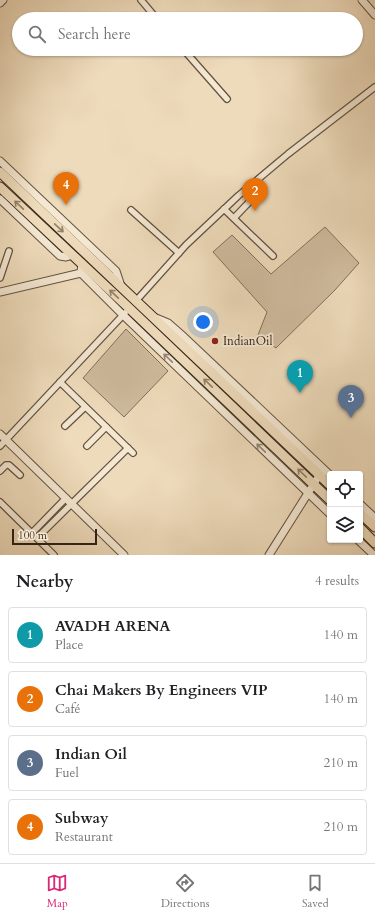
<!DOCTYPE html>
<html lang="en">
<head>
<meta charset="utf-8">
<style>
  body { margin:0; font-family:Cardo,serif; background:#f2f2f2; color:#202124 }
  .controls { position:absolute; right:12px; bottom:12px; display:grid; overflow:hidden; border-radius:4px; box-shadow:0 1px 3px #0004 }
  .controls button { width:36px; height:36px; display:grid; place-items:center; padding:0; border:0; border-bottom:1px solid #e0e0e0; background:#fff; color:#202124; font:20px sans-serif }
  .scale { position:absolute; left:12px; bottom:10px; width:85px; box-sizing:border-box; padding-left:4px; border:2px solid #352517; border-top:0; font-size:11px; line-height:14px; white-space:nowrap; color:#352517; -webkit-text-stroke:3px #f4e8d3; paint-order:stroke }
  .you { position:absolute; left:203px; top:322px; width:14px; height:14px; margin:-10px; border:3px solid #fff; border-radius:50%; background:#1a73e8; box-shadow:0 0 0 6px #1a73e833 }
  .badge { display:grid; place-items:center; width:26px; height:26px; border-radius:50%; background:#db2777; color:#fff; font-size:13px; font-weight:700 }
  .pin { position:absolute; translate:-50% -33px; filter:drop-shadow(0 1px 2px #0008) }
  .pin::after { content:''; position:absolute; top:21px; width:14px; height:12px; background:inherit; clip-path:polygon(0 0,100% 0,50% 100%) }
  .list { margin:0; padding:0; list-style:none }
  h2 { display:flex; justify-content:space-between; align-items:center; height:52px; margin:0; padding:0 16px; font-size:17px }
  h2 small { font-size:13px; font-weight:400; color:#757577 }
  .list li { display:grid; grid-template-columns:26px 1fr auto; gap:12px; align-items:center; box-sizing:border-box; height:56px; margin:0 8px 8px; padding:0 8px; border:1px solid #e0e0e0; border-radius:4px }
  .list b { display:block; font-size:15px; white-space:nowrap }
  .list p { margin:0; font-size:13px; white-space:nowrap; color:#757577 }
  .list em { font-size:13px; font-style:normal; color:#757577 }
  .icon { flex:none; width:22px; height:22px; fill:none; stroke:currentColor; stroke-width:2; stroke-linecap:round; stroke-linejoin:round }
  .map { position:relative; flex:none; width:375px; height:555px; overflow:hidden }
  .search { position:absolute; background:#fff; box-shadow:0 1px 3px #0004; left:12px; right:12px; top:12px; height:44px; display:flex; align-items:center; gap:10px; box-sizing:border-box; padding:0 14px; border-radius:22px; color:#757577; font-size:15px }
  .sheet { height:308px; background:#fff }
  nav { display:flex; justify-content:space-around; align-items:center; box-sizing:border-box; height:56px; border-top:1px solid #e0e0e0; background:#fff; font-size:11px; color:#757577 }
  nav a { display:grid; justify-items:center; gap:2px }
  nav .on { color:#db2777 }
  .map>svg:first-child { display:block }
  .green { fill:#cfbc9f; stroke:#82705b }
  .lines { fill:none; stroke-linecap:round; stroke-linejoin:round }
  .minor-casing { stroke:#635240; stroke-width:8 }
  .tertiary-casing { stroke:#635240; stroke-width:9 }
  .primary-casing { stroke:#352517; stroke-width:11 }
  .minor { stroke:#f4e8d3; stroke-width:5.5 }
  .tertiary { stroke:#f4e8d3; stroke-width:7 }
  .primary { stroke:#eedbbb; stroke-width:9 }
  .oneway { stroke:#928069 }
  .oneway2 { stroke:#948675 }
  .poi-dot { fill:#8f2418; stroke:#f4e8d3; stroke-width:1.5 }
  .labels { text-anchor:middle; stroke-width:3.5; stroke-linejoin:round; paint-order:stroke }
  .poi-label { font-size:12px; fill:#352517; stroke:#f4e8d3; text-anchor:start }
</style>
</head>
<body>
<div class="map">
<svg width="375" height="555" viewBox="0 0 375 555">
  <rect width="100%" height="100%" fill="#eedbbb"/>
  <filter id="stains"><feTurbulence type="fractalNoise" baseFrequency=".005" numOctaves="4"/><feColorMatrix values="0 0 0 0 .2 0 0 0 0 .09 0 0 0 0 .02 0 0 0 .5 -.17"/></filter>
  <radialGradient id="worn" r=".72"><stop offset=".6" stop-color="#630" stop-opacity="0"/><stop offset="1" stop-color="#630" stop-opacity=".3"/></radialGradient>
  <g class="green">
    <polygon points="325,227 359,263 335,290 276,348 258,335 267,312 213,252 232,235 271,274"/>
    <polygon points="126,329 168,371 124,417 83,378"/>
  </g>
  <g class="lines">
    <defs>
      <g id="minor">
        <polyline points="141,0 157,19"/>
        <polyline points="183,49 227,99"/>
        <polyline points="224,209 273,256"/>
        <polyline points="131,210 179,253"/>
        <polyline points="234,218 256,195"/>
        <polyline points="0,278 9,251"/>
        <polyline points="135,302 186,245 238,196 288,154 375,87"/>
        <polyline points="60,382 133,453"/>
        <polyline points="65,426 85,407"/>
        <polyline points="0,446 125,313"/>
        <polyline points="87,446 106,427"/>
        <polyline points="0,471 6,465 9,465 20,475"/>
        <polyline points="0,502 54,555"/>
        <polyline points="32,533 66,498"/>
        <polyline points="37,538 128,448"/>
      </g>
      <g id="tertiary">
        <polyline points="362,0 375,15"/>
        <polyline points="0,3 3,0"/>
        <polyline points="0,161 116,271 121,286"/>
        <polyline points="0,199 60,256 66,257 73,255"/>
        <polyline points="82,263 81,273 123,315 330,514"/>
        <polyline points="0,292 81,273"/>
        <polyline points="156,318 168,323 184,337 330,475"/>
        <polyline points="0,434 124,555"/>
        <polyline points="360,504 375,518"/>
        <polyline points="358,540 374,555"/>
        <polyline points="269,555 322,471"/>
      </g>
      <g id="primary">
        <polyline points="0,172 330,485"/>
        <polyline points="0,187 129,308 330,500"/>
        <polyline points="360,513 375,527"/>
        <polyline points="360,528 375,543"/>
      </g>
    </defs>
    <use href="#minor" class="minor-casing"/>
    <use href="#tertiary" class="tertiary-casing"/>
    <use href="#primary" class="primary-casing"/>
    <use href="#minor" class="minor"/>
    <use href="#tertiary" class="tertiary"/>
    <use href="#primary" class="primary"/>
  </g>
  <defs><path id="oneway-shaft" d="M-6 0H5M1.5-3L5.5 0L1.5 3" fill="none" stroke-width="1.6" stroke-linecap="round" stroke-linejoin="round"/></defs>
  <g class="oneway">
    <use href="#oneway-shaft" transform="translate(19 205) rotate(-137)"/>
    <use href="#oneway-shaft" transform="translate(59 228) rotate(43)"/>
    <use href="#oneway-shaft" transform="translate(114 294) rotate(-137)"/>
    <use href="#oneway-shaft" transform="translate(208 383) rotate(-136)"/>
    <use href="#oneway-shaft" transform="translate(302 473) rotate(-136)"/>
  </g>
  <g class="oneway2">
    <use href="#oneway-shaft" transform="translate(168 358) rotate(-136)"/>
    <use href="#oneway-shaft" transform="translate(261 448) rotate(-136)"/>
  </g>
  <circle class="poi-dot" cx="215" cy="341" r="4"/>
  <g class="labels">
    <g class="poi-label">
      <text x="223" y="345">IndianOil</text>
    </g>
  </g>
  <rect width="100%" height="100%" filter="url(#stains)"/>
  <rect width="100%" height="100%" fill="url(#worn)"/>
</svg>
<div class="controls">
<button><svg class="icon" aria-label="locate" viewBox="0 0 24 24"><circle cx="12" cy="12" r="6"/><path d="M12 2v4M12 18v4M2 12h4M18 12h4"/></svg></button>
<button><svg class="icon" aria-label="layers" viewBox="0 0 24 24"><path d="M12 4l9 5-9 5-9-5zM3 14l9 5 9-5"/></svg></button>
</div>
<div class="scale">100 m</div>
<div class="you"></div>
<div class="pin badge" style="left:300px;top:393px;background:#0f9aa8">1</div>
<div class="pin badge" style="left:255px;top:211px;background:#e8710a">2</div>
<div class="pin badge" style="left:351px;top:418px;background:#5c6f8a">3</div>
<div class="pin badge" style="left:66px;top:205px;background:#e8710a">4</div>
<div class="search"><svg class="icon" aria-label="search" viewBox="0 0 24 24"><circle cx="10" cy="10" r="6"/><path d="M15 15l6 6"/></svg>Search here</div>
</div>
<section class="sheet">
<h2>Nearby<small>4 results</small></h2>
<ul class="list">
<li><span class="badge" style="background:#0f9aa8">1</span><div><b>AVADH ARENA</b><p>Place</p></div><em>140 m</em></li>
<li><span class="badge" style="background:#e8710a">2</span><div><b>Chai Makers By Engineers VIP</b><p>Café</p></div><em>140 m</em></li>
<li><span class="badge" style="background:#5c6f8a">3</span><div><b>Indian Oil</b><p>Fuel</p></div><em>210 m</em></li>
<li><span class="badge" style="background:#e8710a">4</span><div><b>Subway</b><p>Restaurant</p></div><em>210 m</em></li>
</ul>
</section>
<nav>
<a class="on"><svg class="icon" aria-label="map" viewBox="0 0 24 24"><path d="M3 6l6-2 6 2 6-2v14l-6 2-6-2-6 2zM9 4v14M15 6v14"/></svg>Map</a>
<a><svg class="icon" aria-label="directions" viewBox="0 0 24 24"><path d="M12 3l9 9-9 9-9-9zM9 14v-3h6M13 9l2 2-2 2"/></svg>Directions</a>
<a><svg class="icon" aria-label="saved" viewBox="0 0 24 24"><path d="M7 4h10v16l-5-4-5 4z"/></svg>Saved</a>
</nav>
</body>
</html>
